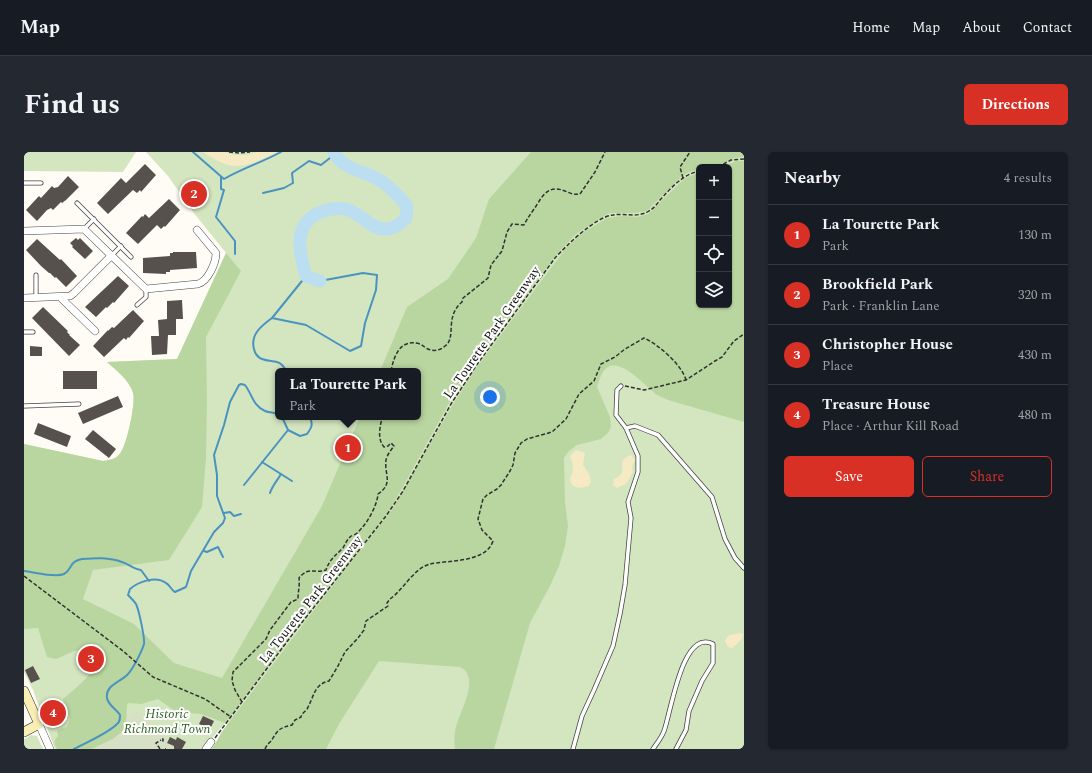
<!DOCTYPE html>
<html lang="en">
<head>
<meta charset="utf-8">
<style>
  body { margin:0; font-family:Spectral,serif; background:#242831; color:#f1f3f6 }
  .controls { position:absolute; right:12px; top:12px; display:grid; overflow:hidden; border-radius:6px; box-shadow:0 1px 3px #0004 }
  .controls button { width:36px; height:36px; display:grid; place-items:center; padding:0; border:0; border-bottom:1px solid #363941; background:#171b24; color:#f1f3f6; font:20px sans-serif }
  .you { position:absolute; left:466px; top:245px; width:14px; height:14px; margin:-10px; border:3px solid #fff; border-radius:50%; background:#1a73e8; box-shadow:0 0 0 6px #1a73e833 }
  .badge { display:grid; place-items:center; width:26px; height:26px; border-radius:50%; background:#d93025; color:#fff; font-size:13px; font-weight:700 }
  .pin { position:absolute; translate:-50% -50%; border:2px solid #fff; box-shadow:0 1px 4px #0006 }
  .popup { position:absolute; left:251px; top:216px; width:146px; height:52px; box-sizing:border-box; display:grid; place-content:center; border-radius:6px; background:#171b24; filter:drop-shadow(0 1px 3px #0005); font-size:13px; white-space:nowrap; color:#9ea1a6 }
  .popup b { font-size:15px; color:#f1f3f6 }
  .popup::after { content:''; position:absolute; left:50%; top:100%; margin-left:-8px; border:8px solid transparent; border-top-color:#171b24 }
  .list { margin:0; padding:0; list-style:none }
  h2 { display:flex; justify-content:space-between; align-items:center; height:52px; margin:0; padding:0 16px; font-size:17px }
  h2 small { font-size:13px; font-weight:400; color:#9ea1a6 }
  .list li { display:grid; grid-template-columns:26px 1fr auto; gap:12px; align-items:center; box-sizing:border-box; height:60px; padding:0 16px; border-top:1px solid #363941 }
  .list b { display:block; font-size:15px; white-space:nowrap }
  .list p { margin:0; font-size:13px; white-space:nowrap; color:#9ea1a6 }
  .list em { font-size:13px; font-style:normal; color:#9ea1a6 }
  .actions { display:flex; gap:8px; padding:12px 16px }
  .actions a { flex:1; padding:9px 0; border:1px solid #d93025; border-radius:6px; text-align:center; font-size:14px; color:#d93025 }
  .actions .main { background:#d93025; color:#fff }
  .icon { flex:none; width:22px; height:22px; fill:none; stroke:currentColor; stroke-width:2; stroke-linecap:round; stroke-linejoin:round }
  .map { position:relative; flex:none; width:720px; height:597px; overflow:hidden; border-radius:6px }
  header { display:flex; align-items:center; gap:24px; box-sizing:border-box; height:56px; padding:0 20px; background:#171b24; border-bottom:1px solid #363941 }
  header strong { font-size:19px }
  nav { display:flex; gap:22px; margin-inline-start:auto; font-size:14px }
  .intro { display:flex; align-items:center; justify-content:space-between; box-sizing:border-box; height:96px; padding:0 24px }
  h1 { margin:0; font-size:28px }
  .button { padding:10px 18px; border-radius:6px; background:#d93025; color:#fff; font-size:14px; font-weight:700 }
  main { display:flex; gap:24px; padding:0 24px }
  aside { flex:1; background:#171b24; border-radius:6px; box-shadow:0 1px 3px #0004 }
  .map>svg:first-child { display:block }
  .green { fill:#d4e6bf; fill-rule:evenodd }
  .forest { fill:#b9d6a0 }
  .sand { fill:#f5eac4 }
  .cemetery { fill:#d7dfc5 }
  .lines { fill:none; stroke-linecap:round; stroke-linejoin:round }
  .stream { stroke:#4a93c1; stroke-width:2 }
  .river { stroke:#bcdef1; stroke-width:13 }
  .building { fill:#57514d }
  .lane-casing { stroke:#434343; stroke-width:5 }
  .street-casing { stroke:#434343; stroke-width:8 }
  .secondary-casing { stroke:#323232; stroke-width:10 }
  .path { stroke:#323232; stroke-width:1.5; stroke-dasharray:4 2; stroke-linecap:butt }
  .lane { stroke:#fff; stroke-width:3.5 }
  .street { stroke:#fff; stroke-width:7 }
  .secondary { stroke:#f8efb5; stroke-width:9 }
  .labels { text-anchor:middle; stroke-width:4; stroke-linejoin:round; paint-order:stroke }
  .street-label { font-size:13px; fill:#101010; stroke:#fff }
  .park-label { font-size:13px; font-style:italic; fill:#336225; stroke:#fff }
</style>
</head>
<body>
<header>
<strong>Map</strong>
<nav><a>Home</a><a>Map</a><a>About</a><a>Contact</a></nav>
</header>
<div class="intro"><h1>Find us</h1><a class="button">Directions</a></div>
<main>
<div class="map">
<svg width="720" height="597" viewBox="0 0 720 597">
  <rect width="100%" height="100%" fill="#fefcf4"/>
  <g class="green">
    <polygon points="0,0 112,0 99,20 0,19"/>
    <path d="M122,0H720V597H188L203,573L201,571L179,597H31L9,538L0,520V292L79,309C86,308 93,307 97,300C103,292 112,250 109,241C106,229 92,218 83,210L153,207L202,101L169,60L144,24ZM675,15H705V153H675ZM254,219H394V265H254Z"/>
    <polygon points="7,583 13,584 19,597 0,597 0,587"/>
  </g>
  <g class="forest">
    <path d="M507,0H720V5L711,6L689,15H675V17L663,21L656,26L623,59L611,61H586L578,65L552,82L533,102L483,168L429,244L380,333L363,362L303,436L201,571L177,562L152,560L134,547L117,552L105,551L103,553L102,573L98,580L89,587L68,597H33C30,591 29,589 34,584L33,579L36,577L43,575L46,567L39,547C56,533 69,523 76,501L70,496L50,499L32,507L23,505L14,476L0,477V292L79,309C86,308 93,307 97,300C103,292 112,250 109,241C106,229 92,218 83,210L153,207L202,101L217,119L182,185L183,249L182,306L178,355L145,408L69,418L59,447L110,472L150,511L198,526L298,354L336,265H394V219H356L383,155L424,127L452,86L465,47Z"/>
    <path d="M712,9H720V270L644,248C641,246 636,245 633,243C622,235 592,199 579,220C576,224 575,230 573,235L586,265L587,275L584,281L577,287L553,293L545,299L540,306L541,350L544,374L541,394L535,414L526,434L506,471L470,597H431C430,590 430,582 432,575C436,559 457,525 436,515L355,509L315,572L302,597H188L194,587L197,581L321,417L367,359L428,254L452,216L542,96L560,80L583,66L598,64L613,65L624,62L660,27L666,24L675,21V153H705V15H698Z"/>
  </g>
  <g class="sand">
    <path d="M179,0H201L205,2L214,3H224L232,0H253C221,16 210,21 179,0Z"/>
    <path d="M552,298L561,301L559,313L565,322L567,329L565,334C558,336 548,338 546,328C546,325 548,322 549,319C549,314 548,308 546,304Z"/>
    <path d="M607,303L611,308L608,314L609,320L602,332L593,336L589,333L590,327C593,325 597,324 598,320C600,312 594,308 607,303Z"/>
    <path d="M716,481L719,482L718,487L708,496L704,495L701,489C703,482 710,482 716,481Z"/>
  </g>
  <polygon class="cemetery" points="113,558 150,594 150,597 68,597 89,587 98,580 102,573 103,568"/>
  <g class="lines">
    <g class="stream">
      <path d="M169,0L200,27C219,16 239,10 257,0"/>
      <polyline points="197,25 197,37 200,38 192,65 211,89 211,102"/>
      <polyline points="239,41 260,36 269,31 268,21 285,9 297,13 311,2"/>
      <polyline points="248,166 282,124"/>
      <path d="M262,219C256,206 248,211 238,207C233,205 231,202 230,197C226,183 237,174 248,166L282,173L326,199L337,194L341,171L352,138L353,123L339,121L296,129"/>
      <path d="M258,265L264,278L276,284L283,282C288,275 289,273 286,265"/>
      <polyline points="238,310 268,329"/>
      <polyline points="220,333 264,278"/>
      <path d="M246,341C248,334 253,329 257,322"/>
      <polyline points="200,361 206,360 210,364 217,362"/>
      <polyline points="180,399 183,400 194,395 199,405"/>
      <path d="M0,419C10,420 31,426 40,422C48,418 45,409 58,407C71,406 85,405 98,410C105,412 109,417 117,418L125,429"/>
      <path d="M50,597C63,590 83,582 93,572C96,570 96,567 96,563C93,558 84,553 83,546C81,533 97,530 104,522C109,517 118,499 120,492C121,487 115,458 112,452C110,449 107,446 104,443L106,437C114,430 132,423 142,431C146,433 147,438 151,440L162,435L167,419L190,380L199,371L201,366L193,344V323L190,303L200,273L206,250L215,233L217,232L221,233C228,242 229,254 241,259C245,261 250,260 254,262"/>
    </g>
    <path class="river" d="M296,129L282,124C275,100 268,72 297,60C304,57 313,56 321,57C335,59 347,78 361,77C371,77 376,72 382,66L383,54C374,43 365,33 352,26C337,19 318,16 310,0"/>
  </g>
  <g class="building">
    <polygon points="121,12 132,23 117,40 116,38 113,41 109,38 84,62 73,51 97,26 102,31"/>
    <polygon points="44,24 55,35 42,48 38,51 37,50 29,58 27,56 23,58 13,69 2,58 15,44 17,46 28,34 30,36 34,35"/>
    <polygon points="145,47 156,58 141,75 140,74 137,77 133,73 114,92 102,81 118,64 119,65 121,62 125,66"/>
    <polygon points="52,86 54,88 56,86 69,99 61,107 48,95 49,94 46,91"/>
    <polygon points="13,87 36,108 37,107 53,124 42,135 32,125 31,126 26,121 25,121 17,114 2,98"/>
    <polygon points="149,100 172,100 173,116 146,118 146,120 142,120 142,122 119,121 119,106 146,104 146,101 149,101"/>
    <polygon points="94,124 105,134 90,151 89,150 83,156 82,155 72,165 61,155"/>
    <polygon points="158,148 159,167 152,167 152,183 144,183 143,202 128,203 127,184 135,184 134,168 143,167 143,149"/>
    <polygon points="19,155 44,179 43,180 46,183 45,183 56,193 45,204 8,166"/>
    <polygon points="109,158 120,169 105,186 104,185 102,188 100,186 80,205 69,194 84,178 84,179 88,175 90,176"/>
    <polygon points="6,194 18,195 18,204 6,204"/>
    <rect x="39" y="219" width="34" height="18"/>
    <polygon points="94,244 99,255 59,272 54,261"/>
    <polygon points="14,271 47,284 43,295 10,282"/>
    <polygon points="69,278 92,297 85,306 61,287"/>
    <polygon points="69,499 75,504 65,516 59,511"/>
    <polygon points="9,514 16,527 7,531 1,518"/>
    <polygon points="27,552 40,565 32,573 20,558"/>
    <polygon points="179,564 190,569 186,577 175,572"/>
    <polygon points="146,585 152,588 153,585 162,590 158,597 150,597 150,594 143,591"/>
  </g>
  <g class="lines">
    <defs>
      <g id="lane">
        <polyline points="0,31 17,31"/>
        <polyline points="53,51 107,105"/>
        <polyline points="60,77 70,67"/>
        <polyline points="87,104 97,94"/>
        <polyline points="12,146 12,123"/>
        <polyline points="113,153 122,145 122,137"/>
        <polyline points="0,180 9,180"/>
        <polyline points="597,234 593,238 592,263 602,276"/>
        <polyline points="0,254 55,252"/>
        <polyline points="549,597 558,564 570,538 589,494 596,462 601,433 607,366 604,350 614,320 614,304 602,276 611,274 634,283 688,345 701,387 711,406 720,416"/>
        <path d="M629,597C633,591 638,585 640,579C647,561 658,476 689,492V511L678,529L665,559L662,578L652,597"/>
      </g>
      <g id="street">
        <path d="M0,79L60,77L122,137L174,132C184,129 192,111 192,101L173,78"/>
        <polyline points="0,146 46,144 50,141 87,104"/>
        <polyline points="37,146 71,179"/>
        <polyline points="15,572 26,597"/>
        <polyline points="182,597 187,590"/>
      </g>
      <polyline id="secondary" points="0,539 15,572 0,580"/>
    </defs>
    <use href="#lane" class="lane-casing"/>
    <use href="#street" class="street-casing"/>
    <use href="#secondary" class="secondary-casing"/>
    <g class="path">
      <polyline points="205,0 215,1 226,0"/>
      <polyline points="694,15 707,8 720,7"/>
      <polyline points="659,26 656,15 666,0"/>
      <path d="M367,219C370,204 376,186 396,192C399,193 401,196 404,197C410,200 417,198 421,194C433,186 420,165 438,150L439,146L464,126L467,113L478,99L483,80L488,72L500,73C503,67 506,63 510,57C516,49 520,37 532,37C541,37 547,44 556,42L571,20L581,0"/>
      <polyline points="601,234 620,238 662,228 691,209 698,205 710,189 720,182"/>
      <polyline points="0,424 99,499 129,525 181,547 207,565"/>
      <path d="M218,550L211,538L208,529L209,520L242,487L246,478L267,450L274,447C274,439 276,433 275,426C285,414 290,422 302,418C305,408 312,403 319,396C321,392 323,388 326,385C328,383 332,383 334,380C343,372 353,354 354,342C370,331 360,323 362,308C363,303 367,298 370,294L367,291L364,294L360,295C353,287 356,275 358,266L360,265"/>
      <path d="M191,586L268,483L362,364L379,339L427,252L454,211L531,106C543,93 571,65 589,63C601,61 615,66 625,59C630,56 633,52 636,48C648,35 658,23 675,19"/>
      <polygon points="138,587 139,587 139,589 138,588"/>
      <polyline points="136,597 132,591 137,588"/>
      <polyline points="141,597 142,597"/>
      <path d="M241,597C243,592 247,590 249,586C255,576 257,576 268,573L271,568L277,565C278,561 281,560 283,557C290,545 290,532 305,529L314,514L321,500L334,486L340,478L342,469L364,454L363,451L366,447C379,438 390,416 406,412C424,408 462,411 469,389L458,378L454,367L459,347L463,343L473,337L477,333L486,319L489,313L491,301L497,291L503,287L528,280L542,267L555,242L570,229L577,212L591,205L601,197L620,186C634,192 658,213 662,228"/>
    </g>
    <use href="#lane" class="lane"/>
    <use href="#street" class="street"/>
    <use href="#secondary" class="secondary"/>
  </g>
  <g class="labels">
    <g class="street-label">
      <text transform="translate(467 180) rotate(-55)" y="5">La Tourette Park Greenway</text>
      <text transform="translate(286 447) rotate(-52)" y="5">La Tourette Park Greenway</text>
    </g>
    <g class="park-label">
      <text x="143" y="566">Historic<tspan x="143" dy="15">Richmond Town</tspan></text>
    </g>
  </g>
</svg>
<div class="controls">
<button>+</button>
<button>−</button>
<button><svg class="icon" aria-label="locate" viewBox="0 0 24 24"><circle cx="12" cy="12" r="6"/><path d="M12 2v4M12 18v4M2 12h4M18 12h4"/></svg></button>
<button><svg class="icon" aria-label="layers" viewBox="0 0 24 24"><path d="M12 4l9 5-9 5-9-5zM3 14l9 5 9-5"/></svg></button>
</div>
<div class="you"></div>
<div class="pin badge" style="left:324px;top:296px">1</div>
<div class="popup"><b>La Tourette Park</b>Park</div>
<div class="pin badge" style="left:170px;top:42px">2</div>
<div class="pin badge" style="left:67px;top:507px">3</div>
<div class="pin badge" style="left:29px;top:561px">4</div>
</div>
<aside>
<h2>Nearby<small>4 results</small></h2>
<ul class="list">
<li><span class="badge">1</span><div><b>La Tourette Park</b><p>Park</p></div><em>130 m</em></li>
<li><span class="badge">2</span><div><b>Brookfield Park</b><p>Park · Franklin Lane</p></div><em>320 m</em></li>
<li><span class="badge">3</span><div><b>Christopher House</b><p>Place</p></div><em>430 m</em></li>
<li><span class="badge">4</span><div><b>Treasure House</b><p>Place · Arthur Kill Road</p></div><em>480 m</em></li>
</ul>
<div class="actions"><a class="main">Save</a><a>Share</a></div>
</aside>
</main>
</body>
</html>
